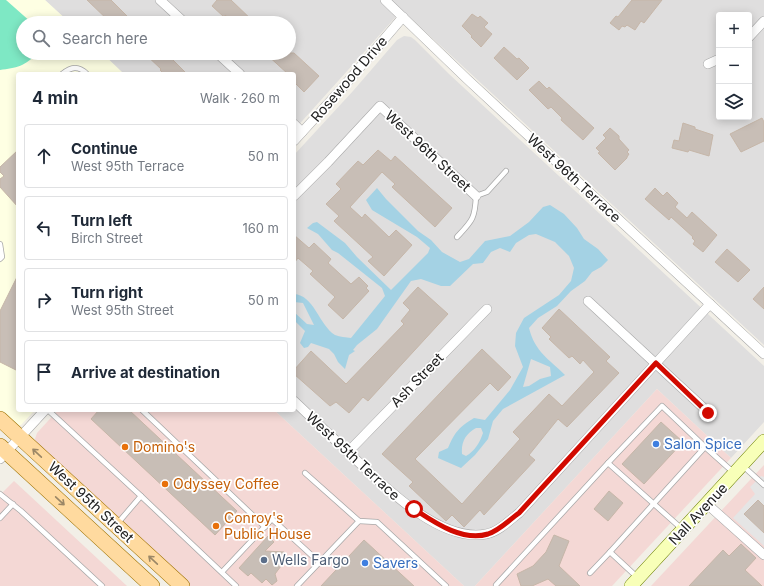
<!DOCTYPE html>
<html lang="en">
<head>
<meta charset="utf-8">
<style>
  body { margin:0; font-family:Inter,sans-serif; background:#f6f6f7; color:#1f2937 }
  .controls { position:absolute; right:12px; top:12px; display:grid; overflow:hidden; border-radius:4px; box-shadow:0 2px 10px #0003 }
  .controls button { width:36px; height:36px; display:grid; place-items:center; padding:0; border:0; border-bottom:1px solid #e0e1e3; background:#fff; color:#1f2937; font:20px sans-serif }
  .stop { position:absolute; width:12px; height:12px; margin:-9px; border:3px solid #d20a00; border-radius:50%; background:#fff }
  .stop.end { background:#d20a00; border-color:#fff; box-shadow:0 1px 4px #0008 }
  .list { margin:0; padding:0; list-style:none }
  h2 { display:flex; justify-content:space-between; align-items:center; height:52px; margin:0; padding:0 16px; font-size:17px }
  h2 small { font-size:13px; font-weight:400; color:#747a83 }
  .list li { display:grid; grid-template-columns:26px 1fr auto; gap:12px; align-items:center; box-sizing:border-box; height:64px; margin:0 8px 8px; padding:0 8px; border:1px solid #e0e1e3; border-radius:4px }
  .list b { display:block; font-size:15px; white-space:nowrap }
  .list p { margin:0; font-size:13px; white-space:nowrap; color:#747a83 }
  .list em { font-size:13px; font-style:normal; color:#747a83 }
  .icon { flex:none; width:22px; height:22px; fill:none; stroke:currentColor; stroke-width:2; stroke-linecap:round; stroke-linejoin:round }
  .map { position:relative; flex:none; width:764px; height:586px; overflow:hidden }
  .search { position:absolute; background:#fff; box-shadow:0 2px 10px #0003; left:16px; top:16px; width:280px; height:44px; display:flex; align-items:center; gap:10px; box-sizing:border-box; padding:0 14px; border-radius:22px; color:#747a83; font-size:15px }
  .panel { position:absolute; background:#fff; box-shadow:0 2px 10px #0003; left:16px; top:72px; width:280px; height:340px; border-radius:4px }
  .map>svg:first-child { display:block }
  .residential { fill:#dfdede; fill-rule:evenodd }
  .commercial { fill:#f4d8d5 }
  .education { fill:#feffe3 }
  .pitch { fill:#7ee8c4 }
  .parking { fill:#e5e5e5 }
  .water { fill:#a4d2e4; fill-rule:evenodd }
  .building { fill:#c8beb6; stroke:#c6b6a8 }
  .lines { fill:none; stroke-linecap:round; stroke-linejoin:round }
  .service-casing { stroke:#a8a8a8; stroke-width:6 }
  .minor-casing { stroke:#a8a8a8; stroke-width:10 }
  .secondary-casing { stroke:#6c8000; stroke-width:14 }
  .primary-casing { stroke:#9e7200; stroke-width:16 }
  .service { stroke:#fff; stroke-width:4.5 }
  .minor { stroke:#fff; stroke-width:9 }
  .secondary { stroke:#f8ffb8; stroke-width:13 }
  .primary { stroke:#ffda9f; stroke-width:15 }
  .oneway { stroke:#9b8766 }
  .route { stroke:#d20a00; stroke-width:5 }
  .shop-dot { fill:#3f7fe0; stroke:#fff; stroke-width:1.5 }
  .food-dot { fill:#e8710a; stroke:#fff; stroke-width:1.5 }
  .service-dot { fill:#5c6f8a; stroke:#fff; stroke-width:1.5 }
  .labels { text-anchor:middle; stroke-width:3.5; stroke-linejoin:round; paint-order:stroke }
  .street-label { font-size:14px; fill:#212121; stroke:#fff }
  .shop-label { font-size:14px; fill:#366cbe; stroke:#fff; text-anchor:start }
  .food-label { font-size:14px; fill:#c56008; stroke:#fff; text-anchor:start }
  .service-label { font-size:14px; fill:#4e5e75; stroke:#fff; text-anchor:start }
</style>
</head>
<body>
<div class="map">
<svg width="764" height="586" viewBox="0 0 764 586">
  <rect width="100%" height="100%" fill="#f2efe7"/>
  <g class="residential">
    <path d="M45,0H764V345L402,10L294,130V74H124L102,53H289V23H70ZM719,15H749V117H719Z"/>
    <polygon points="404,36 411,37 415,40 449,74 764,366 764,422 731,458 657,389 475,586 464,586 274,410 294,410 294,155 353,91 397,40"/>
  </g>
  <g class="commercial">
    <polygon points="657,389 731,458 612,586 475,586"/>
    <polygon points="58,410 274,410 464,586 189,586 36,443 35,439 37,433"/>
    <polygon points="764,465 764,586 651,586"/>
    <polygon points="14,481 127,586 0,586 0,495"/>
  </g>
  <polygon class="education" points="0,0 45,0 70,23 23,23 23,53 102,53 124,74 18,74 18,410 35,410 21,425 16,426 0,413"/>
  <path class="pitch" d="M0,0H6L32,23H23V53H37C26,66 16,68 0,70Z"/>
  <polygon class="parking" points="761,476 764,477 764,546 733,518 755,494 750,487"/>
  <path class="water" d="M377,188L386,199L418,231L431,240L442,252L460,262L469,259L485,241L510,236L529,222L543,207L550,205L564,214L577,228L584,239L598,249L608,260L601,267L592,272L585,281L571,291L557,306L538,318L529,328C535,352 549,359 565,375L503,409L493,421L488,439L475,455L461,468L438,458L439,452L448,448C455,432 459,427 474,418L485,420L510,390L523,367L515,346L516,333L524,318L559,295L571,281L574,268L569,256L555,242L536,234L529,235L516,243L510,252L500,248L491,252L483,263L473,264L450,286H441L421,279L411,281L377,329L357,345L353,350L355,351L349,355L345,369L338,362L334,354L329,349L311,343L308,347L304,348L300,343L305,331L294,320V312L307,324L314,325L303,303L294,302V294C314,295 319,325 335,335C340,337 346,337 351,338L385,296L382,288L338,253L332,250L318,234L307,228L313,223L317,222L345,243L357,257L391,290L428,253L430,248L417,237L372,210L366,200ZM531,359L550,367L551,376L540,379L529,386L523,387ZM476,428H481L483,433C480,442 475,451 466,456L462,454C461,441 466,434 476,428Z"/>
  <g class="building">
    <polygon points="87,0 111,0 127,16 121,23 111,23"/>
    <polygon points="217,0 231,0 255,23 234,23 225,15 224,17 212,6"/>
    <polygon points="632,0 662,0 644,23 641,21 635,30 627,25 625,27 622,26 619,30 610,23 616,16 618,17"/>
    <polygon points="472,14 478,18 480,16 488,23 484,27 492,34 481,47 471,37 472,36 462,26"/>
    <polygon points="504,47 517,59 519,58 529,68 517,80 494,58"/>
    <polygon points="144,53 166,53 187,74 164,74 160,70 161,69"/>
    <polygon points="265,53 294,53 319,76 304,92 294,82 294,74 288,74"/>
    <polygon points="539,81 547,89 549,87 594,128 583,140 561,120 562,118 551,107 548,109 529,90"/>
    <polygon points="762,118 764,122 764,141 741,152 730,134"/>
    <polygon points="683,123 695,127 695,129 713,135 709,156 689,150 688,152 672,148 674,140 679,141"/>
    <polygon points="610,128 619,136 619,139 629,150 627,152 629,154 627,157 627,158 615,170 598,153 600,152 596,148 606,138 603,135"/>
    <polygon points="18,150 18,207 0,187 0,179 4,176 0,172 0,167"/>
    <polygon points="378,150 391,161 395,156 452,208 435,227 392,187 395,184 382,172 350,207 362,218 365,214 389,237 396,230 412,245 384,276 368,261 373,257 334,221 339,216 326,204 341,189 336,184 358,161 363,165"/>
    <polygon points="655,188 663,196 667,192 678,203 675,207 687,218 692,212 717,235 703,252 693,244 695,241 692,238 693,237 671,217 669,220 645,199"/>
    <polygon points="294,235 309,248 314,243 331,259 328,263 351,284 359,277 368,286 366,288 369,291 343,319 328,305 335,297 310,274 313,271 298,258 294,263"/>
    <polygon points="727,249 750,270 738,282 715,262"/>
    <polygon points="18,275 18,371 0,362 0,311"/>
    <polygon points="418,287 448,314 368,401 363,397 349,413 336,402 330,406 294,374 294,370 311,351 346,384 404,324 401,321 410,310 403,303"/>
    <polygon points="764,287 764,309 753,299"/>
    <polygon points="559,309 610,357 606,361 619,373 567,427 558,419 529,455 535,460 484,515 480,510 464,527 452,515 446,521 409,486 413,482 382,454 482,349 511,377 498,391 490,383 415,459 462,504 520,439 513,432 549,394 562,406 594,372 583,360 580,364 572,356 569,358 549,339 551,337 542,328"/>
    <polygon points="99,410 129,410 237,511 215,535 91,419"/>
    <polygon points="661,422 683,442 644,484 622,464"/>
    <polygon points="609,491 623,503 608,521 594,509"/>
    <polygon points="758,500 764,506 764,533 744,514"/>
    <polygon points="554,535 569,541 559,566 580,586 556,586 548,579 532,586 521,586 517,574 533,566 546,552"/>
    <polygon points="268,536 274,542 265,551 284,552 286,557 281,566 275,574 277,581 272,585 266,579 262,583 251,573 248,576 239,568"/>
    <polygon points="364,540 414,586 321,586"/>
    <polygon points="741,544 756,558 745,570 762,586 689,586 723,550 729,556"/>
  </g>
  <g class="lines">
    <defs>
      <g id="service">
        <path d="M62,74C71,67 78,65 87,74"/>
        <path d="M457,237C472,221 475,219 476,196L487,192L506,171"/>
        <polyline points="0,244 2,257 0,259"/>
        <polyline points="48,410 141,496"/>
        <polyline points="142,410 265,527"/>
        <polyline points="608,463 662,406 705,447"/>
        <polyline points="743,466 764,485"/>
        <polyline points="0,494 21,511 102,586"/>
        <polyline points="0,518 13,504"/>
        <polyline points="359,521 377,522 446,586"/>
        <polyline points="117,524 141,496 236,586"/>
        <polyline points="610,552 705,447 733,472"/>
        <polyline points="222,572 272,519 319,562"/>
        <polyline points="590,573 610,552 637,577"/>
        <polyline points="496,585 608,463 682,529"/>
        <polyline points="297,586 359,521 305,473"/>
      </g>
      <g id="minor">
        <polyline points="160,0 185,23"/>
        <polyline points="385,0 467,79 764,354"/>
        <polyline points="749,37 764,21"/>
        <polyline points="217,53 240,74"/>
        <polyline points="708,64 719,59"/>
        <polyline points="294,124 302,132"/>
        <polyline points="294,141 344,86 403,17"/>
        <polyline points="294,196 328,162 380,106 476,196"/>
        <polyline points="588,301 709,413"/>
        <path d="M294,401C313,419 332,437 351,455C383,485 439,543 486,534C498,532 509,521 519,513L710,304"/>
        <polyline points="348,452 487,309"/>
        <polyline points="0,459 45,410"/>
        <polyline points="707,504 764,555"/>
      </g>
      <polyline id="secondary" points="631,586 764,441"/>
      <g id="primary">
        <polyline points="0,419 182,586"/>
        <polyline points="0,446 152,586"/>
      </g>
    </defs>
    <use href="#service" class="service-casing"/>
    <use href="#minor" class="minor-casing"/>
    <use href="#secondary" class="secondary-casing"/>
    <use href="#primary" class="primary-casing"/>
    <use href="#service" class="service"/>
    <use href="#minor" class="minor"/>
    <use href="#secondary" class="secondary"/>
    <use href="#primary" class="primary"/>
  </g>
  <defs><path id="oneway-shaft" d="M-6 0H5M1.5-3L5.5 0L1.5 3" fill="none" stroke-width="1.6" stroke-linecap="round" stroke-linejoin="round"/></defs>
  <g class="oneway">
    <use href="#oneway-shaft" transform="translate(37 453) rotate(-137)"/>
    <use href="#oneway-shaft" transform="translate(60 501) rotate(43)"/>
    <use href="#oneway-shaft" transform="translate(153 560) rotate(-137)"/>
  </g>
  <g class="lines">
    <path class="route" d="M414,509C434,522 462,542 488,534C500,530 509,520 519,513L656,363L708,413"/>
  </g>
  <g class="shop-dot">
    <circle cx="656" cy="444" r="4"/>
    <circle cx="365" cy="563" r="4"/>
  </g>
  <g class="food-dot">
    <circle cx="125" cy="447" r="4"/>
    <circle cx="165" cy="484" r="4"/>
    <circle cx="216" cy="526" r="4"/>
  </g>
  <circle class="service-dot" cx="264" cy="560" r="4"/>
  <g class="labels">
    <g class="street-label">
      <text transform="translate(349 79) rotate(-49)" y="5">Rosewood Drive</text>
      <text transform="translate(428 151) rotate(43)" y="5">West 96th Street</text>
      <text transform="translate(574 178) rotate(43)" y="5">West 96th Terrace</text>
      <text transform="translate(417 380) rotate(-46)" y="5">Ash Street</text>
      <text transform="translate(353 456) rotate(43)" y="5">West 95th Terrace</text>
      <text transform="translate(91 502) rotate(43)" y="5">West 95th Street</text>
      <text transform="translate(698 514) rotate(-47)" y="5">Nall Avenue</text>
    </g>
    <g class="shop-label">
      <text x="664" y="449">Salon Spice</text>
      <text x="373" y="568">Savers</text>
    </g>
    <g class="food-label">
      <text x="133" y="452">Domino's</text>
      <text x="173" y="489">Odyssey Coffee</text>
      <text x="224" y="523">Conroy's<tspan x="224" dy="16">Public House</tspan></text>
    </g>
    <g class="service-label">
      <text x="272" y="565">Wells Fargo</text>
    </g>
  </g>
</svg>
<div class="controls">
<button>+</button>
<button>−</button>
<button><svg class="icon" aria-label="layers" viewBox="0 0 24 24"><path d="M12 4l9 5-9 5-9-5zM3 14l9 5 9-5"/></svg></button>
</div>
<div class="stop" style="left:414px;top:509px"></div>
<div class="stop end" style="left:708px;top:413px"></div>
<div class="search"><svg class="icon" aria-label="search" viewBox="0 0 24 24"><circle cx="10" cy="10" r="6"/><path d="M15 15l6 6"/></svg>Search here</div>
<section class="panel">
<h2>4 min<small>Walk · 260 m</small></h2>
<ul class="list">
<li><svg class="icon" aria-label="ahead" viewBox="0 0 24 24"><path d="M12 20V5M6 11l6-6 6 6"/></svg><div><b>Continue</b><p>West 95th Terrace</p></div><em>50 m</em></li>
<li><svg class="icon" aria-label="left" viewBox="0 0 24 24"><path d="M17 20v-9H6M10 6l-5 5 5 5"/></svg><div><b>Turn left</b><p>Birch Street</p></div><em>160 m</em></li>
<li><svg class="icon" aria-label="right" viewBox="0 0 24 24"><path d="M7 20v-9h11M14 6l5 5-5 5"/></svg><div><b>Turn right</b><p>West 95th Street</p></div><em>50 m</em></li>
<li><svg class="icon" aria-label="arrive" viewBox="0 0 24 24"><path d="M6 21V4h12l-3 4 3 4H6"/></svg><div><b>Arrive at destination</b></div></li>
</ul>
</section>
</div>
</body>
</html>
